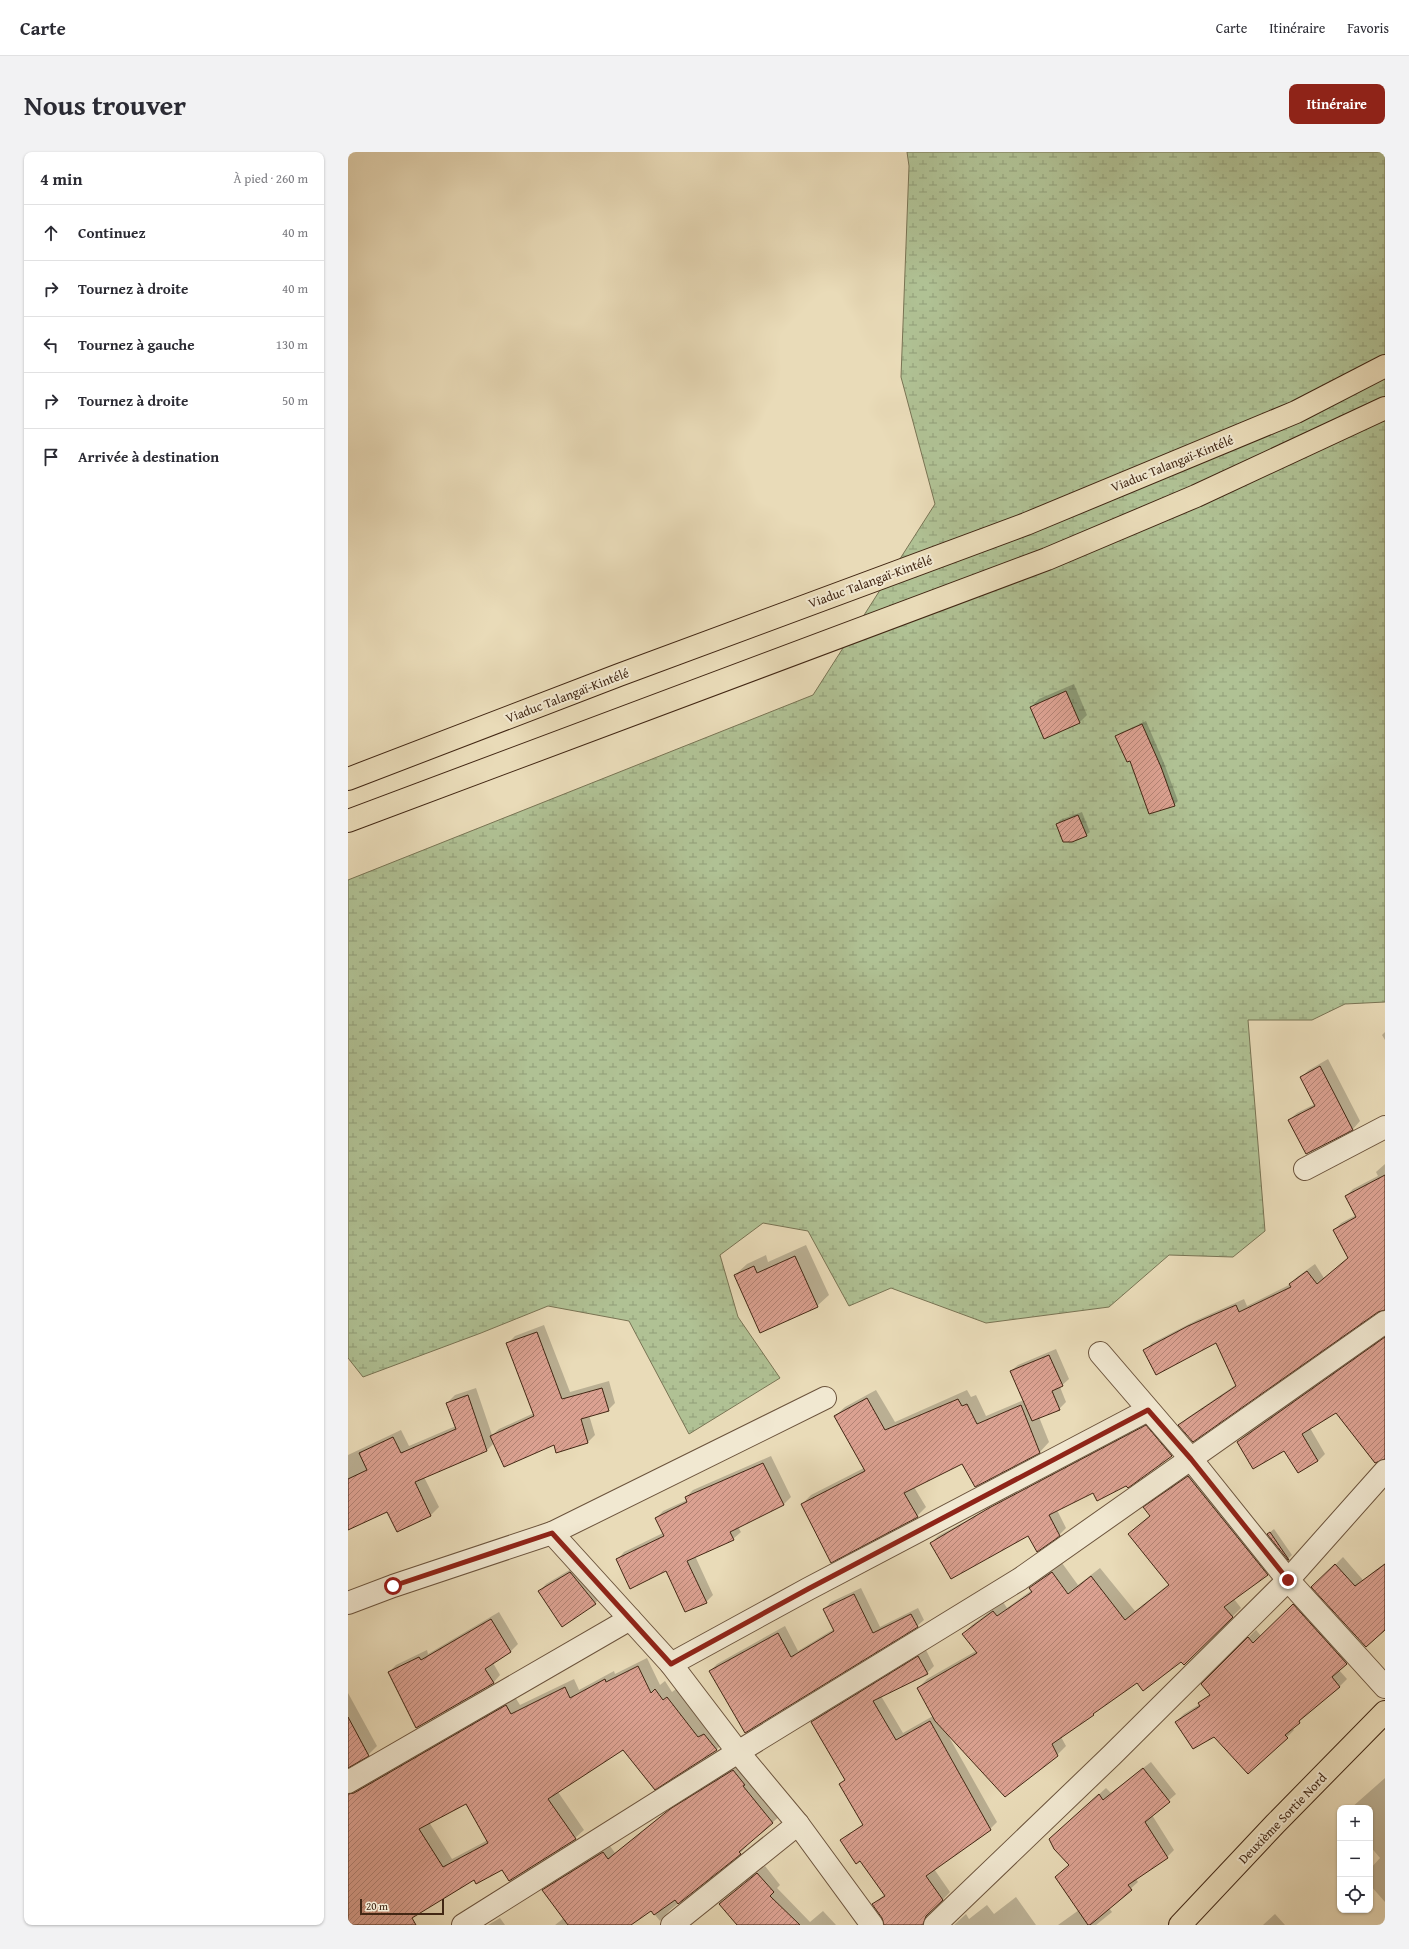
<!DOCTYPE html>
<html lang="fr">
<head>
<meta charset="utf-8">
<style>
  body { margin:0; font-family:"Gentium Book Plus",serif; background:#f2f2f3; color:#2b2b33 }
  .controls { position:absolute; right:12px; bottom:12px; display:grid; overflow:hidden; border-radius:8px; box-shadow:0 1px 3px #0004 }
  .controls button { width:36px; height:36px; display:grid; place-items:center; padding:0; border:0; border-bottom:1px solid #e1e1e2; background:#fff; color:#2b2b33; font:20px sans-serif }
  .scale { position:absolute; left:12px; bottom:10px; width:84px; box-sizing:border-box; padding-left:4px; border:2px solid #422714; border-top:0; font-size:11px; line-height:14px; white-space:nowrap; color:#422714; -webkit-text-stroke:3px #f1e8d1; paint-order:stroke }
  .stop { position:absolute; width:12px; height:12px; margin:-9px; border:3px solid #8f2418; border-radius:50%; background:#fff }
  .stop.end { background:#8f2418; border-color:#fff; box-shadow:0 1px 4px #0008 }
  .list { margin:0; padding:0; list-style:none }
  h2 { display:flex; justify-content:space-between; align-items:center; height:52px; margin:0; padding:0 16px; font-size:17px }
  h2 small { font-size:13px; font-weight:400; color:#7c7c81 }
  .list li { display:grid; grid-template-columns:26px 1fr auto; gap:12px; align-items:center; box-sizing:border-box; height:56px; padding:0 16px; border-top:1px solid #e1e1e2 }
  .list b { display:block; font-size:15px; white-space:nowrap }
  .list em { font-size:13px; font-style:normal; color:#7c7c81 }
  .icon { flex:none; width:22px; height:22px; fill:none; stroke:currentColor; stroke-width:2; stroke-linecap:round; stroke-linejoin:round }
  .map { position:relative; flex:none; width:1037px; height:1773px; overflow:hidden; border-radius:8px }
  header { display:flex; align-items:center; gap:24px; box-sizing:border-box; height:56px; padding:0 20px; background:#fff; border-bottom:1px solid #e1e1e2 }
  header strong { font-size:19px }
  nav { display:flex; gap:22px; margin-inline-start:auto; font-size:14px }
  .intro { display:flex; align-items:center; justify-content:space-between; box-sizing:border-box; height:96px; padding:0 24px }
  h1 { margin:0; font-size:28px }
  .button { padding:10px 18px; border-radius:8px; background:#8f2418; color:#fff; font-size:14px; font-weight:700 }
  main { display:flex; gap:24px; padding:0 24px }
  aside { flex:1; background:#fff; border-radius:8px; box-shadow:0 1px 3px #0004 }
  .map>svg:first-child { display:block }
  .wetland { fill:url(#wetland-marsh); stroke:#797454 }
  .shadow { fill:#0003; fill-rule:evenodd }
  .building { fill:url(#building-hatch); stroke:#422714; fill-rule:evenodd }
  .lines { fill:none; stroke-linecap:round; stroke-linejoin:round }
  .minor-casing { stroke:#6c543d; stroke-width:24 }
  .primary-casing { stroke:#422714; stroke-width:24 }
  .trunk-casing { stroke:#422714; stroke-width:24 }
  .minor { stroke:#f1e8d1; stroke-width:22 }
  .primary { stroke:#e9dbb8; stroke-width:22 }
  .trunk { stroke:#e9dbb8; stroke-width:22 }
  .route { stroke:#8f2418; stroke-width:5 }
  .labels { text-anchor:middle; stroke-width:4; stroke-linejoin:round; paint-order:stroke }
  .street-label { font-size:13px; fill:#422714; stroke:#f1e8d1 }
</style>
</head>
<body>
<header>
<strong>Carte</strong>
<nav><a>Carte</a><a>Itinéraire</a><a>Favoris</a></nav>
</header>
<div class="intro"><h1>Nous trouver</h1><a class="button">Itinéraire</a></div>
<main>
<aside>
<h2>4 min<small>À pied · 260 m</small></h2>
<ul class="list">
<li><svg class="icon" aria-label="ahead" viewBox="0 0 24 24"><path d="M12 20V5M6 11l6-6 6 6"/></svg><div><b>Continuez</b></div><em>40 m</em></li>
<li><svg class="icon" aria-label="right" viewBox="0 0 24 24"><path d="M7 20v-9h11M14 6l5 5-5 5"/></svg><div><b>Tournez à droite</b></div><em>40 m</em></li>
<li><svg class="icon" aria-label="left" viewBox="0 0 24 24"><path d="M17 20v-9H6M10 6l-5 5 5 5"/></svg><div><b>Tournez à gauche</b></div><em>130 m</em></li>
<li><svg class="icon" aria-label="right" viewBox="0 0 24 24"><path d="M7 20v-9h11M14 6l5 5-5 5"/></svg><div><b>Tournez à droite</b></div><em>50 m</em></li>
<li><svg class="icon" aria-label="arrive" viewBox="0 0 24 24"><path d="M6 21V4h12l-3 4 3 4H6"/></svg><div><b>Arrivée à destination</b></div></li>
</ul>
</aside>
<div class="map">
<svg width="1037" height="1773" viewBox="0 0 1037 1773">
  <defs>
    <pattern id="wetland-marsh" width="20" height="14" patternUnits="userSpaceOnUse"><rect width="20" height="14" fill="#b0c194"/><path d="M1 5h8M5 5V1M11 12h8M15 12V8" fill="none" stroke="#919d78"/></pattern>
    <pattern id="building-hatch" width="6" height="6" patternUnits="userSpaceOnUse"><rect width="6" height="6" fill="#dba191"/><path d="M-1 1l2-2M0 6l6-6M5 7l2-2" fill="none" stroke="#b38375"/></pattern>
  </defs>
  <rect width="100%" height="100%" fill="#e9dbb8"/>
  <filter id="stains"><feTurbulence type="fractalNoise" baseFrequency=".005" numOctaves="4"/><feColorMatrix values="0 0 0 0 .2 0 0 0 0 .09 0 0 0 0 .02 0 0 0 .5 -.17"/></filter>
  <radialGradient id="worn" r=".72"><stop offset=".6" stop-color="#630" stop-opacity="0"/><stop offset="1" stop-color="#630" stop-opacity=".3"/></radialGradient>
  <polygon class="wetland" points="559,0 1037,0 1037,850 997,852 964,868 900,868 917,1079 885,1105 821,1103 761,1155 638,1171 543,1136 501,1154 460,1079 415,1071 372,1103 390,1165 432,1226 341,1282 281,1169 200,1154 133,1181 15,1225 0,1206 0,728 465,543 587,352 553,225 561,14"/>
  <g class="shadow">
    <polygon points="726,532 739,563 732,570 697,586 683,555 691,547"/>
    <polygon points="798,569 816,611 830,649 826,653 782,607 768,584 772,581"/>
    <polygon points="734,660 742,680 738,683 709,672 712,668"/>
    <polygon points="1037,880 1037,888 1034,883"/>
    <polygon points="980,907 1012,969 1005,977 958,1001 941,968 949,961 967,952 953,925 961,918"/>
    <polygon points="1037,1012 1037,1157 1029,1159 832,1273 839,1266 889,1232 869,1190 796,1199 804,1191 849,1168 896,1147 899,1154 943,1132 949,1125 967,1112 976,1126 1001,1105 986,1078 993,1071 1008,1063 998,1044 1005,1037 1030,1024 1028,1020"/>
    <polygon points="458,1093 481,1143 469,1154 387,1123 399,1112 418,1103 420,1110"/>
    <polygon points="196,1173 222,1240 261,1229 267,1251 260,1258 241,1263 247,1283 240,1290 146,1291 139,1298 76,1325 91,1355 83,1363 50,1379 40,1358 0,1377 0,1303 53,1278 61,1294 108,1274 99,1251 107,1243 128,1236 144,1283 151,1277 186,1261 160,1191 167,1184"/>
    <polygon points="1037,1184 1037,1306 988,1259 962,1276 977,1302 970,1309 936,1298 890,1290 897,1283"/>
    <polygon points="708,1197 721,1227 712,1235 718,1250 711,1257 691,1265 701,1290 692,1300 628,1333 614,1311 566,1335 578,1355 569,1364 454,1352 463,1343 516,1316 487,1264 497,1255 528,1238 547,1270 619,1238 623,1245 628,1243 638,1264 676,1248 663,1219 670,1213"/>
    <polygon points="805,1267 831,1297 824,1304 778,1332 745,1340 709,1358 718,1376 711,1383 680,1383 583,1391 590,1384"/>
    <polygon points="423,1304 443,1345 436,1352 390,1375 393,1380 385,1387 347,1404 365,1443 358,1450 318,1418 269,1408 276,1400 315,1381 308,1366 315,1359 339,1348 338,1345 345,1338"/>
    <polygon points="850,1315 928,1413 919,1422 886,1447 893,1456 837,1512 833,1508 789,1529 752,1555 713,1585 718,1594 709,1603 601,1585 649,1670 642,1677 586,1717 602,1740 582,1761 582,1769 584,1773 537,1773 535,1766 526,1752 537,1742 512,1707 493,1688 515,1672 492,1632 498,1626 464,1570 471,1563 578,1498 586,1514 579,1521 533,1544 555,1581 585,1564 570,1536 579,1527 628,1499 615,1482 624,1473 655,1450 659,1456 684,1438 682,1436 691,1427 714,1411 730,1433 752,1416 787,1459 821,1432 781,1382 803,1363 797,1356 806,1347"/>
    <polygon points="926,1377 944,1403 940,1407 920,1382"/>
    <polygon points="995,1405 1015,1428 1037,1411 1037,1478 965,1435"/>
    <polygon points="230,1413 255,1444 247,1451 215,1473 191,1440 198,1432"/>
    <polygon points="513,1436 532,1475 570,1456 576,1468 569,1474 397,1580 362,1519 369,1512 437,1474 450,1499 486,1477 476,1457 483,1450"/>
    <polygon points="953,1446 1006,1504 991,1518 999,1527 992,1534 958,1562 944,1576 946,1578 939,1585 866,1583 828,1570 836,1562 852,1552 862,1542 854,1532 908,1478 913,1484"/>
    <polygon points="151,1460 170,1492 163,1499 145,1511 152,1523 145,1531 41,1520 48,1513 79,1498 80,1502"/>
    <path d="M299,1506L312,1533L317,1529L324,1540L328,1537L360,1577L377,1589L368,1598L275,1596L210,1640L236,1678L227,1686L155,1717L126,1726L50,1773H0V1630L167,1545L172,1553L226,1527L231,1538L266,1519L267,1522ZM119,1650L140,1688L104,1707L81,1670Z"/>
    <polygon points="0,1541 29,1594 20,1603 0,1616"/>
    <polygon points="803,1610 828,1642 804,1663 826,1698 819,1705 788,1727 790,1730 761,1756 764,1760 748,1773 710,1773 731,1758 708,1725 722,1712 702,1687 758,1636 763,1641"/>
    <polygon points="392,1612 432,1664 398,1693 399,1694 392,1701 322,1758 312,1769 303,1758 281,1773 207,1773 216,1766 195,1738 202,1732 262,1694 267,1701 331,1650"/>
    <polygon points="1037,1626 1037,1750 1022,1733 1022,1717 1032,1706 1022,1694 1022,1656 1003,1656"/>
    <polygon points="417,1714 432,1733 429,1736 462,1770 475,1759 488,1773 390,1773 372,1752"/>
    <polygon points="668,1745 688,1773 606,1773 618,1762 621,1767 639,1753 646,1762"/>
    <polygon points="927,1762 937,1773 915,1773"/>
    <polygon points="152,1766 157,1773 140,1773"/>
  </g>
  <g class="building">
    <polygon points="718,539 732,571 696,587 682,555"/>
    <polygon points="794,572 813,615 827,654 801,662 782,609 779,610 767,584"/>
    <polygon points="730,663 739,684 724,690 715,690 708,672"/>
    <polygon points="972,914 1005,978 958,1002 940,968 967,954 952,925"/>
    <polygon points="1037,1023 1037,1158 1030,1160 845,1290 830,1273 888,1234 868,1191 808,1223 795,1198 840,1174 888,1153 891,1160 943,1135 941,1132 959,1119 969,1132 1000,1106 985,1078 1008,1065 997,1044"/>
    <polygon points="447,1104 470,1155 412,1181 386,1123 406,1114 409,1121"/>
    <polygon points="189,1180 214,1247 254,1236 261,1259 233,1267 240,1291 208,1301 206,1293 156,1315 142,1284 186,1264 158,1191"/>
    <polygon points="1037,1185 1037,1307 1027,1311 988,1261 954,1282 970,1309 950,1321 936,1299 905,1317 889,1290"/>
    <polygon points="701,1203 715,1234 704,1239 712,1258 684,1269 662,1219"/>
    <polygon points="120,1243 139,1299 67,1330 83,1364 49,1380 39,1360 0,1378 0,1327 19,1318 11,1301 45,1285 53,1301 108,1277 98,1251"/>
    <polygon points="519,1246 537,1278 610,1247 614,1254 619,1252 629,1272 673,1253 692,1301 627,1335 614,1312 556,1341 570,1365 483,1411 453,1352 517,1319 486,1264"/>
    <polygon points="798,1273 824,1304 780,1336 778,1334 749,1349 745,1341 701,1363 712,1384 689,1400 680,1384 603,1427 582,1391 641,1356"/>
    <polygon points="415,1311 436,1353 382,1380 386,1388 339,1409 359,1451 337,1460 318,1419 282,1437 268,1407 316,1384 307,1366 339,1350 337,1345"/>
    <polygon points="840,1324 920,1423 876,1455 885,1465 836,1513 833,1510 795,1539 789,1531 745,1562 746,1563 704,1592 710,1604 657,1645 587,1569 569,1536 629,1501 614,1482 645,1459 649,1464 684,1440 681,1436 704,1420 720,1442 743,1424 777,1468 821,1433 780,1382 802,1364 795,1355"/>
    <polygon points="922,1380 941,1408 940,1408 919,1382"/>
    <polygon points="987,1412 1007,1434 1037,1412 1037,1478 1018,1495 963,1435"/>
    <polygon points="222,1420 248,1452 214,1475 190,1439"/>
    <polygon points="506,1442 525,1481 563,1462 570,1475 397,1581 361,1519 430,1481 443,1505 486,1479 475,1457"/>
    <polygon points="945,1452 999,1512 984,1525 992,1535 951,1569 952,1571 937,1583 940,1586 900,1622 866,1585 845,1597 827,1570 852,1554 850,1551 862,1543 853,1532 900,1485 905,1491"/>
    <polygon points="143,1467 163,1500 137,1517 146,1531 68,1576 40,1520 71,1505 73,1508"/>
    <polygon points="570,1504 580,1522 525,1549 548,1588 582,1569 643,1678 578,1724 595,1748 578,1764 575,1773 536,1773 534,1766 524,1752 537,1744 512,1709 508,1712 492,1688 515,1673 491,1632 497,1628 463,1570"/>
    <path d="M290,1514L303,1541L307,1537L315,1548L319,1545L350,1585L356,1582L369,1598L307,1638L275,1598L200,1647L228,1687L161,1729L154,1718L128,1732L126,1728L64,1766L68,1773H0V1642L6,1641L158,1553L163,1562L217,1535L222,1546L257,1527L258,1530ZM118,1652L140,1691L95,1715L71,1677Z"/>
    <polygon points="0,1565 21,1604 0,1616"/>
    <polygon points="795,1616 822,1650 797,1670 820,1706 780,1733 784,1738 742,1773 740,1773 707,1725 721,1713 706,1697 701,1687 751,1642 755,1648"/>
    <polygon points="385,1618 397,1633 395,1634 425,1671 391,1700 393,1702 330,1752 327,1748 306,1763 303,1759 283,1773 220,1773 194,1738 255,1700 260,1707 322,1657"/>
    <polygon points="409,1721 426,1740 422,1744 452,1773 389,1773 371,1752"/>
  </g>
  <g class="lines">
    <defs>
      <g id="minor">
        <polyline points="957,1017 1037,975"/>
        <polyline points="752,1201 843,1307 940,1428 1037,1535"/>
        <polyline points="204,1381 323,1512 390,1600 450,1672 524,1773"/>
        <polyline points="0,1451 45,1434 204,1381 477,1246"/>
        <polyline points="323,1512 460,1437 800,1258"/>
        <polyline points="0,1630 282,1467"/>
        <polyline points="115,1773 390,1600 672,1427 1037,1170"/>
        <polyline points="324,1773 450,1672"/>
        <polyline points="587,1773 764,1603 940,1428 1037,1319"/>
      </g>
      <polyline id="primary" points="832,1773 927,1672 1037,1560"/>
      <g id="trunk">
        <polyline points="0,627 271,523 678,372 948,260 1037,214"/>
        <polyline points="0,669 699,407 848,344 1037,256"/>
      </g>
    </defs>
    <use href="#minor" class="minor-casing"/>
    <use href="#primary" class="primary-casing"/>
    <use href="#trunk" class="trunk-casing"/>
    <use href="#minor" class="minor"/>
    <use href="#primary" class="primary"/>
    <use href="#trunk" class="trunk"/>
  </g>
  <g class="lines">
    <polyline class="route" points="45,1434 204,1381 323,1512 460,1437 800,1258 843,1307 940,1428"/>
  </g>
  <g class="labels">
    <g class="street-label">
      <text transform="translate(824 311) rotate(-22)" y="5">Viaduc Talangaï-Kintélé</text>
      <text transform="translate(522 429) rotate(-20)" y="5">Viaduc Talangaï-Kintélé</text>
      <text transform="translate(219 543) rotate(-21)" y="5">Viaduc Talangaï-Kintélé</text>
      <text transform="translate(934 1666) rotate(-46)" y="5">Deuxième Sortie Nord</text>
    </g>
  </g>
  <rect width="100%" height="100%" filter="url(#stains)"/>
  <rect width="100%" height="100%" fill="url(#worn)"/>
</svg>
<div class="controls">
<button>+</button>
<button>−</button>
<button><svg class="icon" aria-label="locate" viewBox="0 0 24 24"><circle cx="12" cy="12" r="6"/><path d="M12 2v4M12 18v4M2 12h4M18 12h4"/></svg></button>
</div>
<div class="scale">20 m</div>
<div class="stop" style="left:45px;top:1434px"></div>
<div class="stop end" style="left:940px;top:1428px"></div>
</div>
</main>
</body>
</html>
